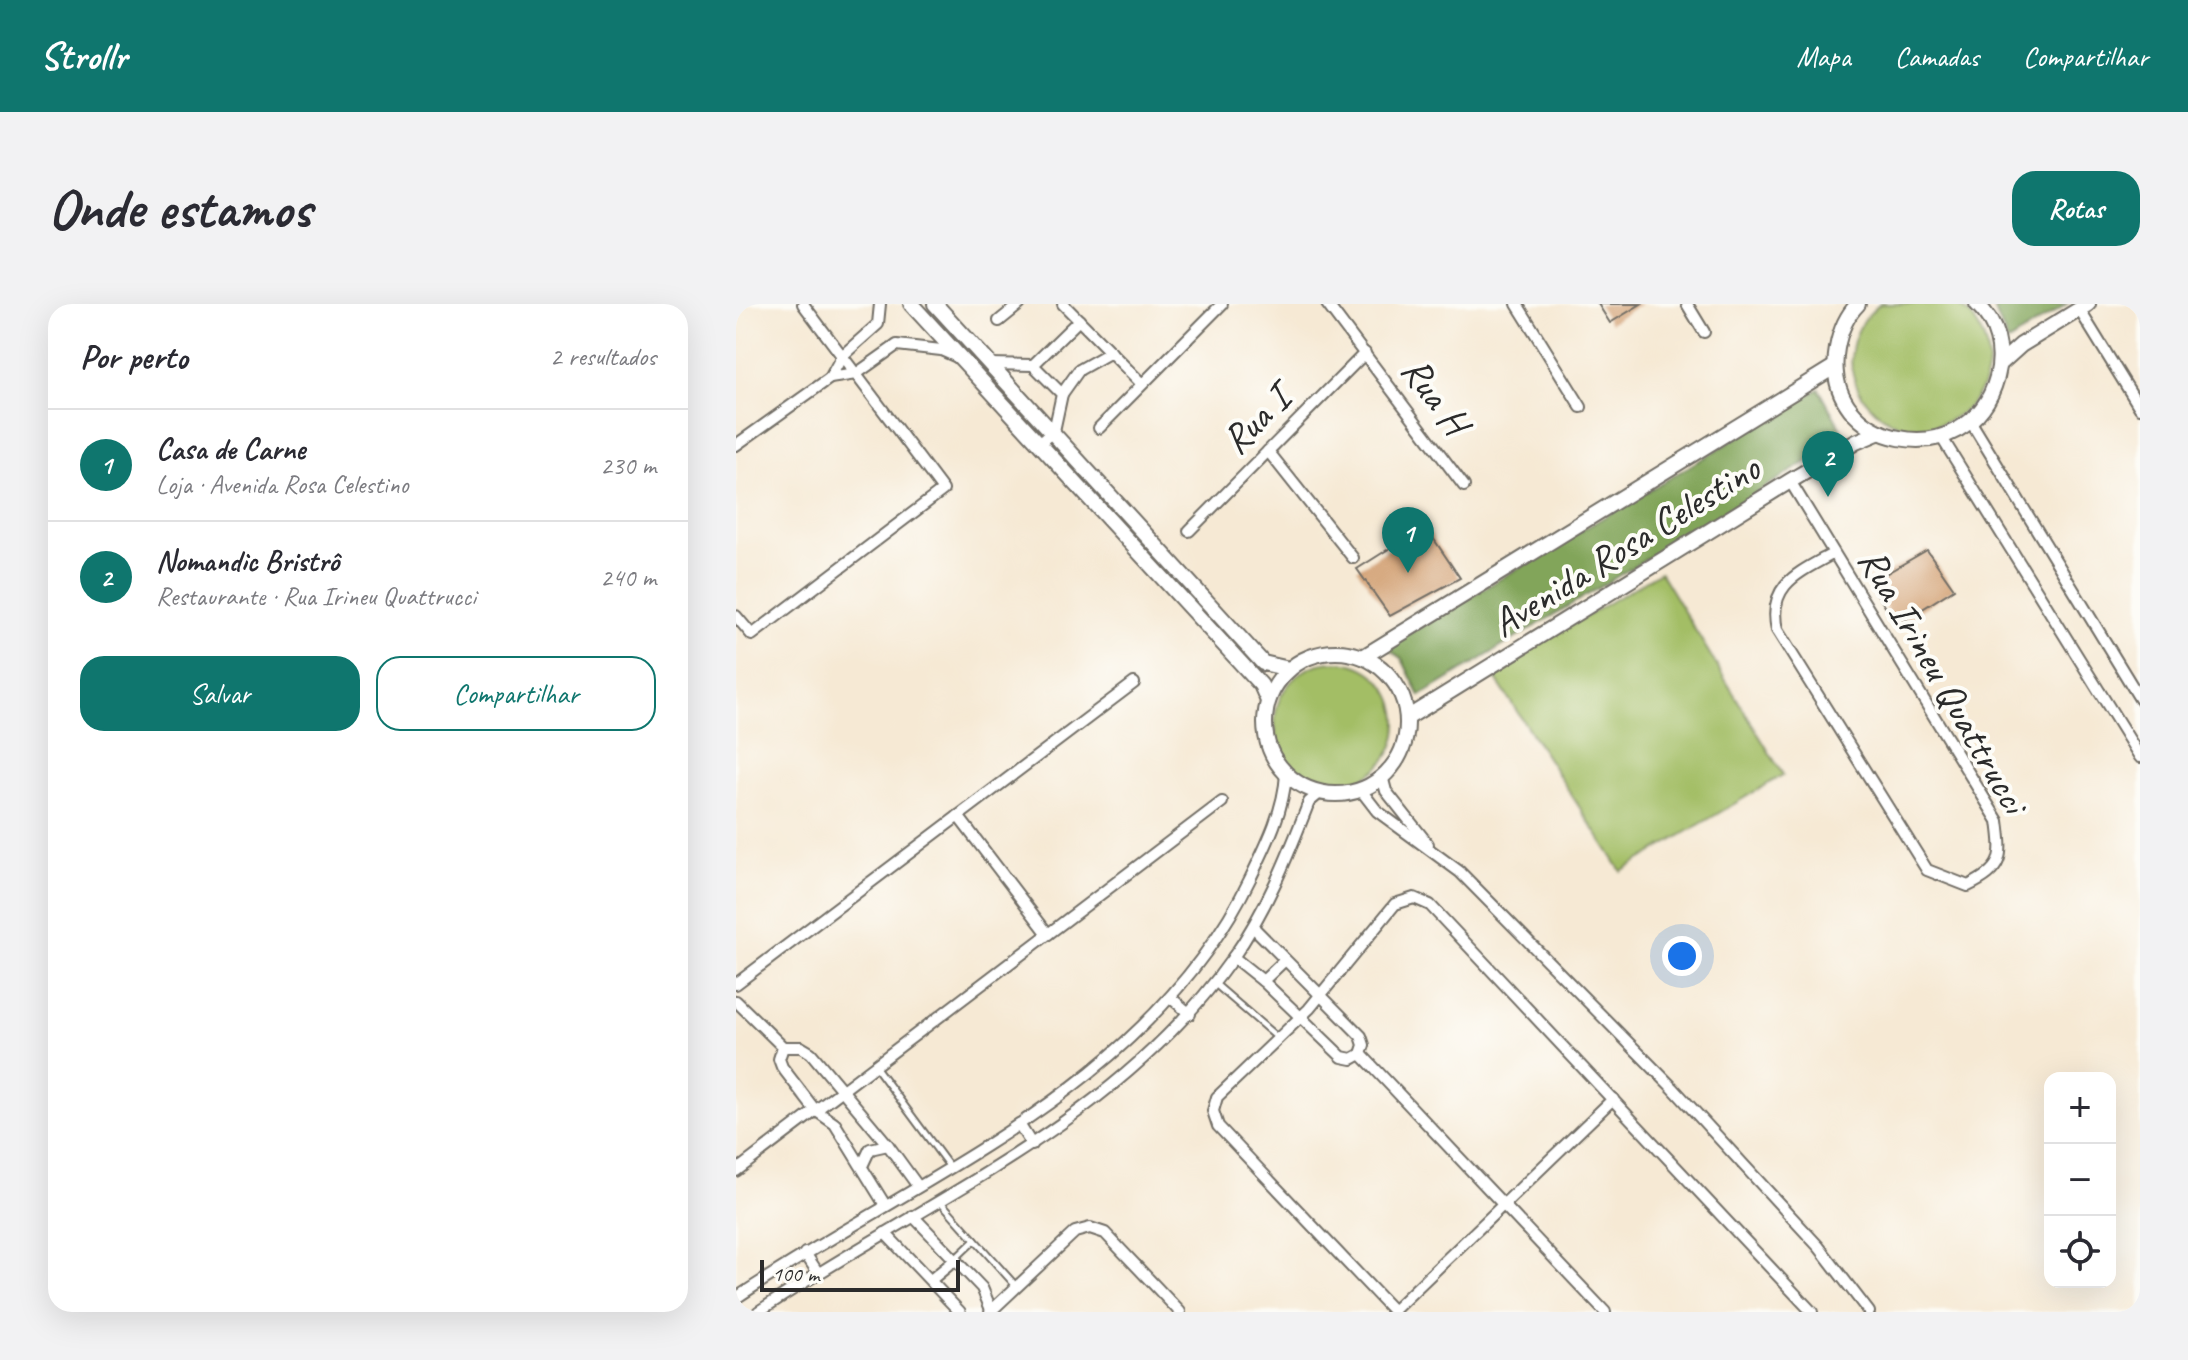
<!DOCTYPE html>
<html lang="pt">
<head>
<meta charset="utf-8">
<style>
  body { margin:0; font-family:Caveat,sans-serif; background:#f2f2f3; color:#2b2b33 }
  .controls { position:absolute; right:24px; bottom:24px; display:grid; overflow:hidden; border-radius:16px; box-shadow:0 8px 32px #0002 }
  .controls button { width:72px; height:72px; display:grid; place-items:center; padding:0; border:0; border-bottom:2px solid #e1e1e2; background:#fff; color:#2b2b33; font:40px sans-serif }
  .scale { position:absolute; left:24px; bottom:20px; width:200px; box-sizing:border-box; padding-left:8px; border:4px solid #2b2b2b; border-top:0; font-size:22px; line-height:28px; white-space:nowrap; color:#2b2b2b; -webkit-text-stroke:6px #fdfcf7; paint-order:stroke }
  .you { position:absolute; left:946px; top:652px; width:28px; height:28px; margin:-20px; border:6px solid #fff; border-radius:50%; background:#1a73e8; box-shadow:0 0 0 12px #1a73e833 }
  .badge { display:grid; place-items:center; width:52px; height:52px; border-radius:50%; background:#0f766e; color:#fff; font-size:26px; font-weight:700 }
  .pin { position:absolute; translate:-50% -66px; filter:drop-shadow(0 2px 4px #0008) }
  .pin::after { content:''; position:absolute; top:42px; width:28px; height:24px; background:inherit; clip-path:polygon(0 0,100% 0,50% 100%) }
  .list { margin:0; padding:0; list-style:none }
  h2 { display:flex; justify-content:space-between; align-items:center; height:104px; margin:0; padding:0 32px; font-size:34px }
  h2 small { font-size:26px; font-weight:400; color:#7c7c81 }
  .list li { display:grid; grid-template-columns:52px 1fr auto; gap:24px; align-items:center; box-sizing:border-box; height:112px; padding:0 32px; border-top:2px solid #e1e1e2 }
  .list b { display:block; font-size:30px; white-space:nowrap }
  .list p { margin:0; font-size:26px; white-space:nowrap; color:#7c7c81 }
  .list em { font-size:26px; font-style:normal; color:#7c7c81 }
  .actions { display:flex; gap:16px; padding:24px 32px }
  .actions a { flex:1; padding:18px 0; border:2px solid #0f766e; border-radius:24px; text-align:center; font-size:28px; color:#0f766e }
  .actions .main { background:#0f766e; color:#fff }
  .icon { flex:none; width:44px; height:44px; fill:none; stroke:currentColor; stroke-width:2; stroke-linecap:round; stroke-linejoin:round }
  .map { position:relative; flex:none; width:1404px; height:1008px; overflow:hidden; border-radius:24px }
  header { display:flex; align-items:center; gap:48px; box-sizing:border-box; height:112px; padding:0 40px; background:#0f766e; color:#fff }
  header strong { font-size:38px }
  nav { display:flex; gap:44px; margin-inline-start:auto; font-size:28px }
  .intro { display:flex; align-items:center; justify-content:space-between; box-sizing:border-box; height:192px; padding:0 48px }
  h1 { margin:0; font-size:56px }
  .button { padding:20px 36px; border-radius:24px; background:#0f766e; color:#fff; font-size:28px; font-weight:700 }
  main { display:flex; gap:48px; padding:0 48px }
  aside { flex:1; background:#fff; border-radius:24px; box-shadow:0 8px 32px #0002 }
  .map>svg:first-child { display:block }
  .green { fill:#a3be65; stroke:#677448; stroke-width:2 }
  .forest { fill:#82a55a; stroke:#566842; stroke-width:2 }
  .building { fill:#d19e6f }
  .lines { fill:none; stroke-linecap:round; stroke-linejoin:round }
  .lane-casing { stroke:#726e66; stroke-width:9 }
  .street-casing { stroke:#726e66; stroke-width:14 }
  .secondary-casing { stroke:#726e66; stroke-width:18 }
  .lane { stroke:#fff; stroke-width:5 }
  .street { stroke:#fff; stroke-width:10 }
  .secondary { stroke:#fff; stroke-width:14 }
  .labels { text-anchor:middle; stroke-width:8; stroke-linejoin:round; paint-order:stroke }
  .street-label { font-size:40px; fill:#2b2b2b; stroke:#fdfcf7 }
</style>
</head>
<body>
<header>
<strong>Strollr</strong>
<nav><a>Mapa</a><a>Camadas</a><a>Compartilhar</a></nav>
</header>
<div class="intro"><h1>Onde estamos</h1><a class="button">Rotas</a></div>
<main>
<aside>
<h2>Por perto<small>2 resultados</small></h2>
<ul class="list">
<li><span class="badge">1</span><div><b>Casa de Carne</b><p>Loja · Avenida Rosa Celestino</p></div><em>230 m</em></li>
<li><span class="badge">2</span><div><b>Nomandic Bristrô</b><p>Restaurante · Rua Irineu Quattrucci</p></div><em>240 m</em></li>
</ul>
<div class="actions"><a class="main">Salvar</a><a>Compartilhar</a></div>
</aside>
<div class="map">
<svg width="1404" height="1008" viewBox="0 0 1404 1008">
  <rect width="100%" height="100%" fill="#fdfcf7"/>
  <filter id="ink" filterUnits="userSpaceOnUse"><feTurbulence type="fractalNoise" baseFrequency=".0125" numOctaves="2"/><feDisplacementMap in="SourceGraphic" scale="16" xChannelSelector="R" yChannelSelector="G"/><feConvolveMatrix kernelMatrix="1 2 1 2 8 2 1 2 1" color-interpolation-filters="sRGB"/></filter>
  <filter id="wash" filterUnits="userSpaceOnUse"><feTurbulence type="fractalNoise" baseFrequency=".006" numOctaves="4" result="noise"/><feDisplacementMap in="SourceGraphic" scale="32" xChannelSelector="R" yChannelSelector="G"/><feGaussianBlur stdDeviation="1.8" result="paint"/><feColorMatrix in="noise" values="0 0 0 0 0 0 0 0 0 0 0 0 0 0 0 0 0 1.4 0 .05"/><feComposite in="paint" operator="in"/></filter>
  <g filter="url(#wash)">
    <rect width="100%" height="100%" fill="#f6e9d4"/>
    <g class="green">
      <path d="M1221,0C1241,13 1251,35 1252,58C1252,75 1242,95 1229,106C1154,165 1070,60 1144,0Z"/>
      <polygon points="924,268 1047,471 885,567 756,369"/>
      <circle cx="600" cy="419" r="61"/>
    </g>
    <g class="forest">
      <polygon points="1256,0 1331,0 1272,38"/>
      <polygon points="1083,85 1110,134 684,392 666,355 650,343"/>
    </g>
    <g id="blocks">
      <g class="building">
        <polygon points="862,0 905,0 874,19"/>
        <polygon points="689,222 724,274 654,312 621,265"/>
        <polygon points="1191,246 1218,285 1161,321 1134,279"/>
      </g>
    </g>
  </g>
  <g filter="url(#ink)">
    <use href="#blocks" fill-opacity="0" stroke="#726e66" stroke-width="2"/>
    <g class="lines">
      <defs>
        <g id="lane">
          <polyline points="478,679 543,735"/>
          <polyline points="139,762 213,862"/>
          <polyline points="204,897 280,982"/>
          <polyline points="219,955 239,936"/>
        </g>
        <g id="street">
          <polyline points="327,0 406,80"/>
          <polyline points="591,0 728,182"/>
          <polyline points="781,0 845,103"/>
          <polyline points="951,0 968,28"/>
          <polyline points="1343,5 1404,104"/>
          <polyline points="263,17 284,0"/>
          <polyline points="253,60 297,61 326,90 318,127 303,139"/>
          <polyline points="297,61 343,16"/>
          <polyline points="94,74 120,70 161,41 205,46 221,53"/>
          <polyline points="326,90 343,66 375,48"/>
          <polyline points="1235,118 1404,395"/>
          <polyline points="363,124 486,0"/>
          <polyline points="1206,134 1404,453"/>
          <polyline points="0,141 94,74 106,52 142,20 144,0"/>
          <polyline points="532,147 617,254"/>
          <path d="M1054,177L1262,517C1267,554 1267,565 1232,582L1191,566L1041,326C1031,280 1063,269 1098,249"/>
          <polyline points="453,227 629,49"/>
          <polyline points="0,312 16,331 207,186 67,0"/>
          <polyline points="646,472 650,487 692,540"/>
          <polyline points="624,485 641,507 724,568 937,784 1083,943 1133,1008"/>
          <polyline points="222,512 312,630"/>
          <polyline points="517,623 625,732 628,741 625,750"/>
          <polyline points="497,653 527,677 606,753 616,755 625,750"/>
          <polyline points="527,677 548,657"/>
          <polyline points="0,680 398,379"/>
          <polyline points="435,694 454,710"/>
          <polyline points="0,697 47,743 65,743 75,749 152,841 181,881"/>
          <polyline points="47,743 43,755 46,763 79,806 99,820 149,901"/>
          <polyline points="625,750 869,1008"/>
          <polyline points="283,820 296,841"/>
          <polyline points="127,860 134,845 152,841"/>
          <polyline points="0,867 486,498"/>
          <polyline points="177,912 246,984 256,1008"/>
          <polyline points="149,929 224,1008"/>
          <polyline points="69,949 82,969"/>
          <polyline points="196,975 219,956"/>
          <path d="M0,994C185,870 413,785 515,573C531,540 548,506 550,470"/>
          <polyline points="657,1007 877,795"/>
          <path d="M22,1008C186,897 378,822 496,655C530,607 552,552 573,498L585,488"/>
          <polyline points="254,1008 339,928 354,924 369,929 444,1008"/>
          <polyline points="658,1008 482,822 477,807 481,793 573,705 659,600 678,594 694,601 1076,1008"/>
        </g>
        <g id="secondary">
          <polyline points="175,0 525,381 532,397"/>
          <polyline points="199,0 527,359 553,365"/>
          <path d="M1122,0C1110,12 1104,27 1101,44C1083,145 1234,174 1261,73C1268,47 1261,19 1241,0"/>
          <polyline points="1265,59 1285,41 1352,0"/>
          <circle cx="600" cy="419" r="71"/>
          <polyline points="627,353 1098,63"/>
          <polyline points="671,414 1054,177 1120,138 1144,128"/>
        </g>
      </defs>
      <use href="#lane" class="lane-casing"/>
      <use href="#street" class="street-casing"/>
      <use href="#secondary" class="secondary-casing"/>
      <use href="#lane" class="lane"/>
      <use href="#street" class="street"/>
      <use href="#secondary" class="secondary"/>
    </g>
  </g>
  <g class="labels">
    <g class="street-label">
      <text transform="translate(700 91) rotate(54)" y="14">Rua H</text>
      <text transform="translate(519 115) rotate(-45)" y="14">Rua I</text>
      <text transform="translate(889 241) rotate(-32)" y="14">Avenida Rosa Celestino</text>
      <text transform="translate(1208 376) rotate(60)" y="14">Rua Irineu Quattrucci</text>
    </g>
  </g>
</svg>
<div class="controls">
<button>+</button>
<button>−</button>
<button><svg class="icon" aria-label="locate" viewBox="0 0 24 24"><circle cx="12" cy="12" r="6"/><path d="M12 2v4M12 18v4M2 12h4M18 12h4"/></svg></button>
</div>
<div class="scale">100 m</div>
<div class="you"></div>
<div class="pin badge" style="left:672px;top:269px">1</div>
<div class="pin badge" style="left:1092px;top:193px">2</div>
</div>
</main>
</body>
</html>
